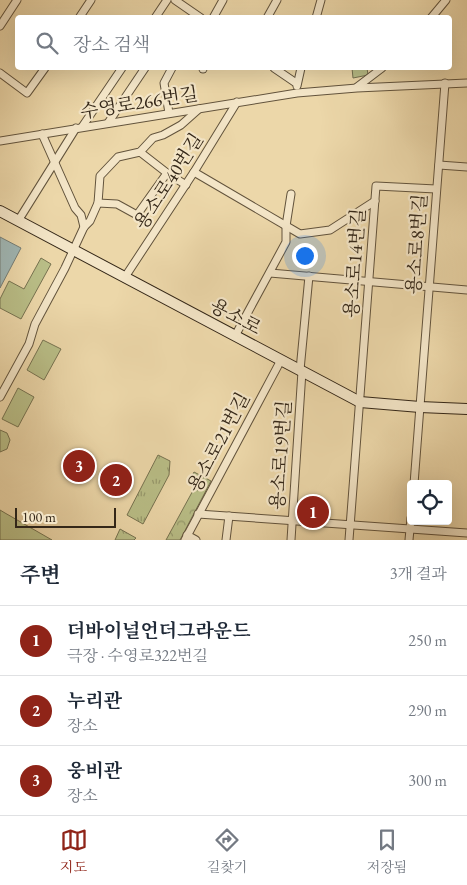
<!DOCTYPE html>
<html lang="ko">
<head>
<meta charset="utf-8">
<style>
  body { margin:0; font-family:"EB Garamond","Noto Serif KR",serif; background:#f6f6f7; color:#1f2937 }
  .controls { position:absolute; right:15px; bottom:15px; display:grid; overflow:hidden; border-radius:5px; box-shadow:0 5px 20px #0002 }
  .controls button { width:45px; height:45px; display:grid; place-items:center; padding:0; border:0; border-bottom:1px solid #e0e1e3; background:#fff; color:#1f2937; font:25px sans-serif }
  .scale { position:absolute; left:15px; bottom:12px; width:101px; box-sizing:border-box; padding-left:5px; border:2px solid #342718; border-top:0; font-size:14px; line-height:18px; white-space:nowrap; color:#342718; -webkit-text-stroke:4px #f3e5c7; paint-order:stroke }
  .you { position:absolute; left:304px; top:255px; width:18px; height:18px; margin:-12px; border:4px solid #fff; border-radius:50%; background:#1a73e8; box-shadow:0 0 0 8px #1a73e833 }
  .badge { display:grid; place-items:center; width:32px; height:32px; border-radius:50%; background:#8f2418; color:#fff; font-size:16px; font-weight:700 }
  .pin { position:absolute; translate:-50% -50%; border:2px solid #fff; box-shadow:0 1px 5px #0006 }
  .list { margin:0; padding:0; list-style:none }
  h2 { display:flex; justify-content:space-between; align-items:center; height:65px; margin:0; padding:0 20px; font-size:21px }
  h2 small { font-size:16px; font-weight:400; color:#747a83 }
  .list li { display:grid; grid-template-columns:32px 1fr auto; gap:15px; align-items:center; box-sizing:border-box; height:70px; padding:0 20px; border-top:1px solid #e0e1e3 }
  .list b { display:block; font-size:19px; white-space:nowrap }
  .list p { margin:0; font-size:16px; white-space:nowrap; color:#747a83 }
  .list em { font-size:16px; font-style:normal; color:#747a83 }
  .icon { flex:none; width:28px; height:28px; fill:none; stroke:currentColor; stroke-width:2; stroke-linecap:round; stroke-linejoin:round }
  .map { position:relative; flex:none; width:467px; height:540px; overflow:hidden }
  .search { position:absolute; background:#fff; box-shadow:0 5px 20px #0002; left:15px; right:15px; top:15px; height:55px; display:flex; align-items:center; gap:12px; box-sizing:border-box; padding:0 18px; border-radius:5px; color:#747a83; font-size:19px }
  .sheet { height:275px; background:#fff }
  nav { display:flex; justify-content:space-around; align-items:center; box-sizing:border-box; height:70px; border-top:1px solid #e0e1e3; background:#fff; font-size:14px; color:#747a83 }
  nav a { display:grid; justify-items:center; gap:2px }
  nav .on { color:#8f2418 }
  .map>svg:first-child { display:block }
  .grass { fill:url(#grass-tufts); stroke:#767250 }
  .forest { fill:url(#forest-crowns); stroke:#767250 }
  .park { fill:#b9be87; stroke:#767250 }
  .water { fill:#9fb6b4; stroke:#747d76 }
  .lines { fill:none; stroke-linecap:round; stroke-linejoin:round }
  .street-casing { stroke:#62533c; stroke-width:9 }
  .secondary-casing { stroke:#342718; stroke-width:12 }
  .street { stroke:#f3e5c7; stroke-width:7 }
  .secondary { stroke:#f3e5c7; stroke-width:10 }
  .labels { text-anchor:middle; stroke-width:4.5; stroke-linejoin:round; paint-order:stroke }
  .street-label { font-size:19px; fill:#342718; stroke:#f3e5c7 }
</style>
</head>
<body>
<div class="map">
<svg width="467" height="540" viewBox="0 0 467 540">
  <defs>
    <pattern id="grass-tufts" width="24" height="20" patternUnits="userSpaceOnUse" patternTransform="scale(1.25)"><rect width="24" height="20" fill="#b9be87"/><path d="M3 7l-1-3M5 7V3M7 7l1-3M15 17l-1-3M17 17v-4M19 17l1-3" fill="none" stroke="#979a6d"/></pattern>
    <pattern id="forest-crowns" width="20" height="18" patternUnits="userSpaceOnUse" patternTransform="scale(1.25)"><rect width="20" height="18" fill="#b9be87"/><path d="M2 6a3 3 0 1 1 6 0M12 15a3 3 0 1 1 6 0" fill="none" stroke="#979a6d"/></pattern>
  </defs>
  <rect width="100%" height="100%" fill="#ecd7a9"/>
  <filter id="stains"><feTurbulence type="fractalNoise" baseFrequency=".004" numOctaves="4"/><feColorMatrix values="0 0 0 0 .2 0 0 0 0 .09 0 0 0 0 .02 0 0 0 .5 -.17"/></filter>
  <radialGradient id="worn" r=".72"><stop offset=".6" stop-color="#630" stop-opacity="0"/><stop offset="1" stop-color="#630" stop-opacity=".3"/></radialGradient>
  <g class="grass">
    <polygon points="158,455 170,461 169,475 143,524 127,515"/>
    <polygon points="120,529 136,538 134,540 115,540"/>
  </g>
  <polygon class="forest" points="194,472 211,481 180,540 166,540 196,485 189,481"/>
  <g class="park">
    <polygon points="352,68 367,68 368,75 353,78"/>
    <polygon points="41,258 51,264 21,319 0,308 0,299 9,281 24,289"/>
    <polygon points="43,340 61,349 44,380 27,370"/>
    <polygon points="18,388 34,397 18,427 2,419"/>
    <polygon points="0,430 7,433 10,440 7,449 0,452"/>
    <polygon points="0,510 5,513 52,540 0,540"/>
  </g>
  <polygon class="water" points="0,237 21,248 0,288"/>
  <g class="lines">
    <defs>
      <g id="street">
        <polyline points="175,0 201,18"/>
        <polyline points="79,18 91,0"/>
        <polyline points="155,18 167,0"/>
        <polyline points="213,18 223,0"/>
        <polyline points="267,18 277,0"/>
        <polyline points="316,18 321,0"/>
        <polyline points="431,18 446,0"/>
        <polyline points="0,26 17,0"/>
        <polyline points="274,68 296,83"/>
        <polyline points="203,69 203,68"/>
        <polyline points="0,73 27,93 45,68"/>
        <polyline points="297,86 301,68"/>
        <polyline points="357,87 382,68"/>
        <polyline points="169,113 164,83 172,68"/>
        <polyline points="108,123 145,68"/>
        <polyline points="82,127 122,68"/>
        <polyline points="42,134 75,208 81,215 84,227"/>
        <polyline points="0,141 297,93 357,88 467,83"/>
        <polyline points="140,152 167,173 186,185"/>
        <polyline points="439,165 467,167"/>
        <polyline points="194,172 300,234 330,230 375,201"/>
        <polyline points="98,203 117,204 137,215 167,173"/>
        <polyline points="18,221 76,128"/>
        <polyline points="270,273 467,290"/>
        <polyline points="125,277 194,172 237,102"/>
        <polyline points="235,336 286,242 286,226 291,194"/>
        <polyline points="300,370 309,276"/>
        <polyline points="0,397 29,344 35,324 65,268 84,227 90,221 98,203 100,176 118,157 140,152 153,138 163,135 181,125 199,109"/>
        <polyline points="414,484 445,83"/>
        <polyline points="198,514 467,533"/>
        <polyline points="187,535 196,540"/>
        <polyline points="185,540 281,360"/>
        <polyline points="226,540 229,516"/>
        <polyline points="291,540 302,371"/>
        <polyline points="349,540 376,186 436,189"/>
        <polyline points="409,540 411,518"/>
      </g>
      <polyline id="secondary" points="0,211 360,402 420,407 467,409"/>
    </defs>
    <use href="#street" class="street-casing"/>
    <use href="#secondary" class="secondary-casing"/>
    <use href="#street" class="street"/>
    <use href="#secondary" class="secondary"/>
  </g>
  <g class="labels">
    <g class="street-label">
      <text transform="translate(139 102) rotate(-9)" y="7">수영로266번길</text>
      <text transform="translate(168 181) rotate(-57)" y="7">용소로40번길</text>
      <text transform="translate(416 244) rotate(-86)" y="7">용소로8번길</text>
      <text transform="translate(354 263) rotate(-86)" y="7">용소로14번길</text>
      <text transform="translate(236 316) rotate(28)" y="7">용소로</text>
      <text transform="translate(218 442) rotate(-62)" y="7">용소로21번길</text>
      <text transform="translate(280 455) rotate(-86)" y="7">용소로19번길</text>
    </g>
  </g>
  <rect width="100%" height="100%" filter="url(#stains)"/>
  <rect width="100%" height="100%" fill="url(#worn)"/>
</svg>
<div class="controls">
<button><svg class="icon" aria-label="locate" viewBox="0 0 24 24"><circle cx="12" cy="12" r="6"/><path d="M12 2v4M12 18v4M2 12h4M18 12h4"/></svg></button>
</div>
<div class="scale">100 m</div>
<div class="you"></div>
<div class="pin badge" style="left:313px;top:512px">1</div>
<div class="pin badge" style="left:116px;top:480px">2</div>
<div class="pin badge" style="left:79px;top:466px">3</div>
<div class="search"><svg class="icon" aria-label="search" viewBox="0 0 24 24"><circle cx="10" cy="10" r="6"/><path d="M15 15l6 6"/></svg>장소 검색</div>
</div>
<section class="sheet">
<h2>주변<small>3개 결과</small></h2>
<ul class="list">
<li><span class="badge">1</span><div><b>더바이널언더그라운드</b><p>극장 · 수영로322번길</p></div><em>250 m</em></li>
<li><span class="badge">2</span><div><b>누리관</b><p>장소</p></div><em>290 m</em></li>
<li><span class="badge">3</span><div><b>웅비관</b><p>장소</p></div><em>300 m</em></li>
</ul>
</section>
<nav>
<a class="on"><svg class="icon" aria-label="map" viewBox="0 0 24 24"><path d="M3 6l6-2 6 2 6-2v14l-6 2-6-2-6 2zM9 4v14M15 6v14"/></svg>지도</a>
<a><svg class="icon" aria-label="directions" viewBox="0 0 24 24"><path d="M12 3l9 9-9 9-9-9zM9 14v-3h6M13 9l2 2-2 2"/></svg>길찾기</a>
<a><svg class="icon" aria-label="saved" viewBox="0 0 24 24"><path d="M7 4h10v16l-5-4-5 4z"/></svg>저장됨</a>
</nav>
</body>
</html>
